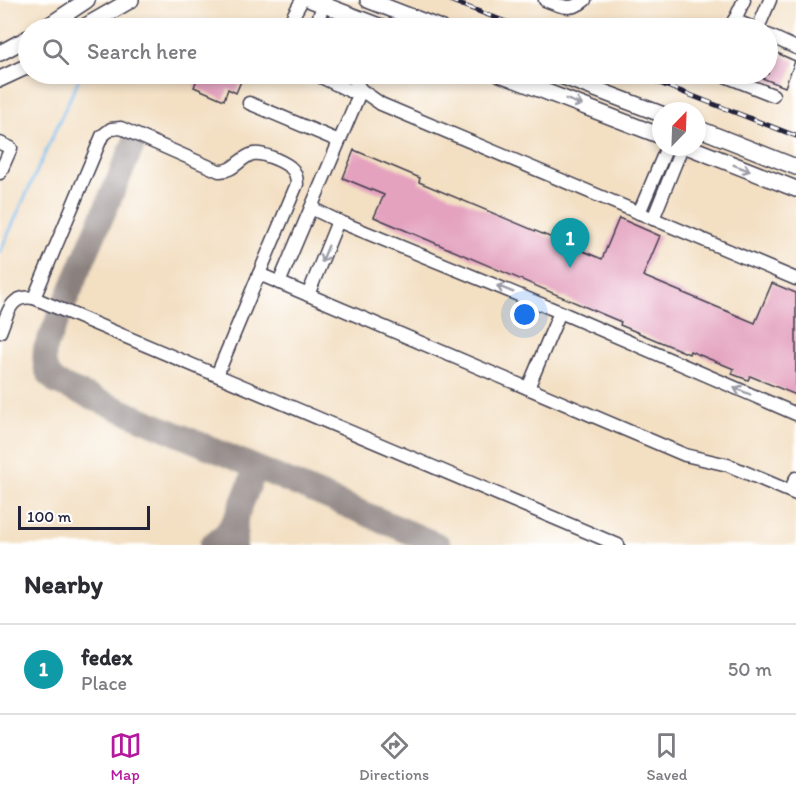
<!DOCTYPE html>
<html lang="en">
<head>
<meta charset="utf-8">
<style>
  body { margin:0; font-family:Itim,sans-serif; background:#f7f7f7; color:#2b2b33 }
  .compass { position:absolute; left:652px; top:102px; width:54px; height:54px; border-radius:50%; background:#fff; box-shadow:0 3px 9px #0003; rotate:23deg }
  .scale { position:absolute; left:18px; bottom:15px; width:132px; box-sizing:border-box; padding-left:6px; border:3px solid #22223b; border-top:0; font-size:16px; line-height:21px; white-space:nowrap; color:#22223b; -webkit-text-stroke:4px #fff; paint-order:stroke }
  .you { position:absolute; left:525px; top:315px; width:21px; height:21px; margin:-15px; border:4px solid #fff; border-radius:50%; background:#1a73e8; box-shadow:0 0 0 9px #1a73e833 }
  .badge { display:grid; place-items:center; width:39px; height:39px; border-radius:50%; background:#b5179e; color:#fff; font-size:20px; font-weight:700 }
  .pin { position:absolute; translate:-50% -50px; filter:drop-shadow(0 2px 3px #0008) }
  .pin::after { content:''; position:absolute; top:32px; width:21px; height:18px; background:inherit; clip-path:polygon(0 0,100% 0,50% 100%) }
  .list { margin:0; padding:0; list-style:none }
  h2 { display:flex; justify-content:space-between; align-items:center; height:78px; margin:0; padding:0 24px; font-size:26px }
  h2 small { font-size:20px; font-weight:400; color:#7c7c81 }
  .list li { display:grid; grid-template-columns:39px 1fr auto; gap:18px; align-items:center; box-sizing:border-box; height:90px; padding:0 24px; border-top:2px solid #e1e1e2 }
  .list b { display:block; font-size:22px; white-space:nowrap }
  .list p { margin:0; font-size:20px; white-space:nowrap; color:#7c7c81 }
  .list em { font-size:20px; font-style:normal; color:#7c7c81 }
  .icon { flex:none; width:33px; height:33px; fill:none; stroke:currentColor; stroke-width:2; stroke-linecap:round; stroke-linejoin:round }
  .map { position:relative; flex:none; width:796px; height:545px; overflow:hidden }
  .search { position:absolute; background:#fff; box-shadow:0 3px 9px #0003; left:18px; right:18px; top:18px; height:66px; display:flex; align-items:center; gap:15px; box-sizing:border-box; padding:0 21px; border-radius:33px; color:#7c7c81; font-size:22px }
  .sheet { height:168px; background:#fff }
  nav { display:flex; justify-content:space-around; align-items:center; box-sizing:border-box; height:84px; border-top:2px solid #e1e1e2; background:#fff; font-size:16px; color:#7c7c81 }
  nav a { display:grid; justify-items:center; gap:3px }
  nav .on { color:#b5179e }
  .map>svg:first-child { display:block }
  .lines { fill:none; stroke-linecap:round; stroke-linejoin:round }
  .stream { stroke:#76bbed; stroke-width:3 }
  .taxiway { stroke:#8a807e; stroke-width:24 }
  .building { fill:#e4a2bf }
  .minor-casing { stroke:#413e4f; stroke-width:15 }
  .major-casing { stroke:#413e4f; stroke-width:18 }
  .minor { stroke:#fff; stroke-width:12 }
  .major { stroke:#fff; stroke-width:15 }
  .rail-casing { stroke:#22223b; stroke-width:5 }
  .rail { stroke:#fff; stroke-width:3; stroke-dasharray:9; stroke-linecap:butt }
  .oneway { stroke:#9c9ca7 }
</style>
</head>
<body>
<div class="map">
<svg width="796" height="545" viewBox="0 0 796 545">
  <rect width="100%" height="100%" fill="#fff"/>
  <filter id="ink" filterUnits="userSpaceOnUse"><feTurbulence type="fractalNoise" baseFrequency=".0167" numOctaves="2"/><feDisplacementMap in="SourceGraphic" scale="12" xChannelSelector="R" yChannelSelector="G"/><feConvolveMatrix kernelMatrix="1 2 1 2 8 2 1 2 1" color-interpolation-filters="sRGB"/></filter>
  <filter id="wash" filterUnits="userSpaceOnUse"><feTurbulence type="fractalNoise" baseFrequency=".008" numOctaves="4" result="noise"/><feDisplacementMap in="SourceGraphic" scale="24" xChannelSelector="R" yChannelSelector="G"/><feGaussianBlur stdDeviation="1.35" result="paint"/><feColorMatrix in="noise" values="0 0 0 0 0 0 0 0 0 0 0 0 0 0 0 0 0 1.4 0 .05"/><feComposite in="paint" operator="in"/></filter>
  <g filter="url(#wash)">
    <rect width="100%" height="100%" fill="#f3dfc2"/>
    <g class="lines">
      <polyline class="stream" points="0,252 81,74"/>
      <g class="taxiway">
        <path d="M133,145L45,349C43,365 45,372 57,383L439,545"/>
        <polyline points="211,545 225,534 236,518"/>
        <polyline points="235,545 236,518 256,468"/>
      </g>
    </g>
    <g id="blocks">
      <g class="building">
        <polygon points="768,49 795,61 785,87 752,74 768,74"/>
        <polygon points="199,74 244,74 236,93 228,89 224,100 194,87"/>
        <polygon points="354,150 420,178 419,182 602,259 619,218 660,236 643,276 755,323 772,283 796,293 796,395 750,376 748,380 732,374 734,369 690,351 689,354 620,325 621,322 374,217 384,195 343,178"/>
      </g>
    </g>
  </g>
  <g filter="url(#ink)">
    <use href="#blocks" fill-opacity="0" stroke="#413e4f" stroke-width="1.5"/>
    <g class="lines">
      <defs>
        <g id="minor">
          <path d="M545,0C560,6 571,12 585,0"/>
          <polyline points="734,20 753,28"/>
          <polyline points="291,28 292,18 302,0"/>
          <polyline points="315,28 325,0"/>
          <polyline points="731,28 744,0"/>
          <polyline points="758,28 770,0"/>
          <polyline points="768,35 796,48"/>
          <polyline points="315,74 350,91 361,90"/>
          <polyline points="341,74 354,79 361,90 381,104 796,279"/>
          <polyline points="720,74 773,95"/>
          <polyline points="249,103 339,141"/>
          <polyline points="0,143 11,148 0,173"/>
          <polyline points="311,208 338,221"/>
          <polyline points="639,213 667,147"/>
          <polyline points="653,219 682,147"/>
          <polyline points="279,283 361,90"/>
          <polyline points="308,295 338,221 560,312 796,414"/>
          <path d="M34,298L102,136L111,129L121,128L219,171C234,172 240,157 253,154C262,152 282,161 290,167C295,171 297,177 297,184L259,274L685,455L728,465L796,494"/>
          <path d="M0,332C8,313 10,294 34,298L618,545"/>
          <polyline points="217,375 259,274"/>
          <polyline points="528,388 560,312"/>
          <polyline points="790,491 796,478"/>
        </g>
        <g id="major">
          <polyline points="311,0 384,28"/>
          <polyline points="368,0 440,28"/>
          <polyline points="45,28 87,0"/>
          <polyline points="82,28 131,0"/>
          <polyline points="0,53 28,38"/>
          <polyline points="500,74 661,136"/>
          <polyline points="556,74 661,114"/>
          <polyline points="0,79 28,66"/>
          <polyline points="697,128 796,167"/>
          <polyline points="689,147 796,189"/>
        </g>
      </defs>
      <use href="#minor" class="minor-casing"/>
      <use href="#major" class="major-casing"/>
      <use href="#minor" class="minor"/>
      <use href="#major" class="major"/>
      <defs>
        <g id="rail">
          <polyline points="449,0 522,28"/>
          <polyline points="636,74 796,136"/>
        </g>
      </defs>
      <use href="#rail" class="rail-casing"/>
      <use href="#rail" class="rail"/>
    </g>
    <defs><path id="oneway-shaft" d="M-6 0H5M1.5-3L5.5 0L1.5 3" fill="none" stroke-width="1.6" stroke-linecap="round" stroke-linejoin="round" transform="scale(1.5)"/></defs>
    <g class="oneway">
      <use href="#oneway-shaft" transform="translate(574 102) rotate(21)"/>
      <use href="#oneway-shaft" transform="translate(742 168) rotate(21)"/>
      <use href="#oneway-shaft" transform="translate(325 254) rotate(112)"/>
      <use href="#oneway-shaft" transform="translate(505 289) rotate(-158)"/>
      <use href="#oneway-shaft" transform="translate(742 391) rotate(-157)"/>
    </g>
  </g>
</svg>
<svg class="compass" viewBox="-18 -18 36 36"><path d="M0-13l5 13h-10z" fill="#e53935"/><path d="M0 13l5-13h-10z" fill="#7c7c81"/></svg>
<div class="scale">100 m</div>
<div class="you"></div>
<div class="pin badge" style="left:570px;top:268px;background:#0f9aa8">1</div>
<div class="search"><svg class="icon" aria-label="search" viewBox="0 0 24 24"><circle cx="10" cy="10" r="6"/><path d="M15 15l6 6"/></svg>Search here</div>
</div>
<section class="sheet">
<h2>Nearby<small></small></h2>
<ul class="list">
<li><span class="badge" style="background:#0f9aa8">1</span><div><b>fedex</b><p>Place</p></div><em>50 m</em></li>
</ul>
</section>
<nav>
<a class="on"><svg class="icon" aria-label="map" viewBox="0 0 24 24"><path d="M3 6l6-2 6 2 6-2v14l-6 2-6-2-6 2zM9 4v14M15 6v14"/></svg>Map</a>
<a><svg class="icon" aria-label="directions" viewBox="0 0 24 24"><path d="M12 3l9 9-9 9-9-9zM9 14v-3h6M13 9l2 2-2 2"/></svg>Directions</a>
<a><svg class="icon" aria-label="saved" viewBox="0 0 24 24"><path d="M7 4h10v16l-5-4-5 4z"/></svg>Saved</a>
</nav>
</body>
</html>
